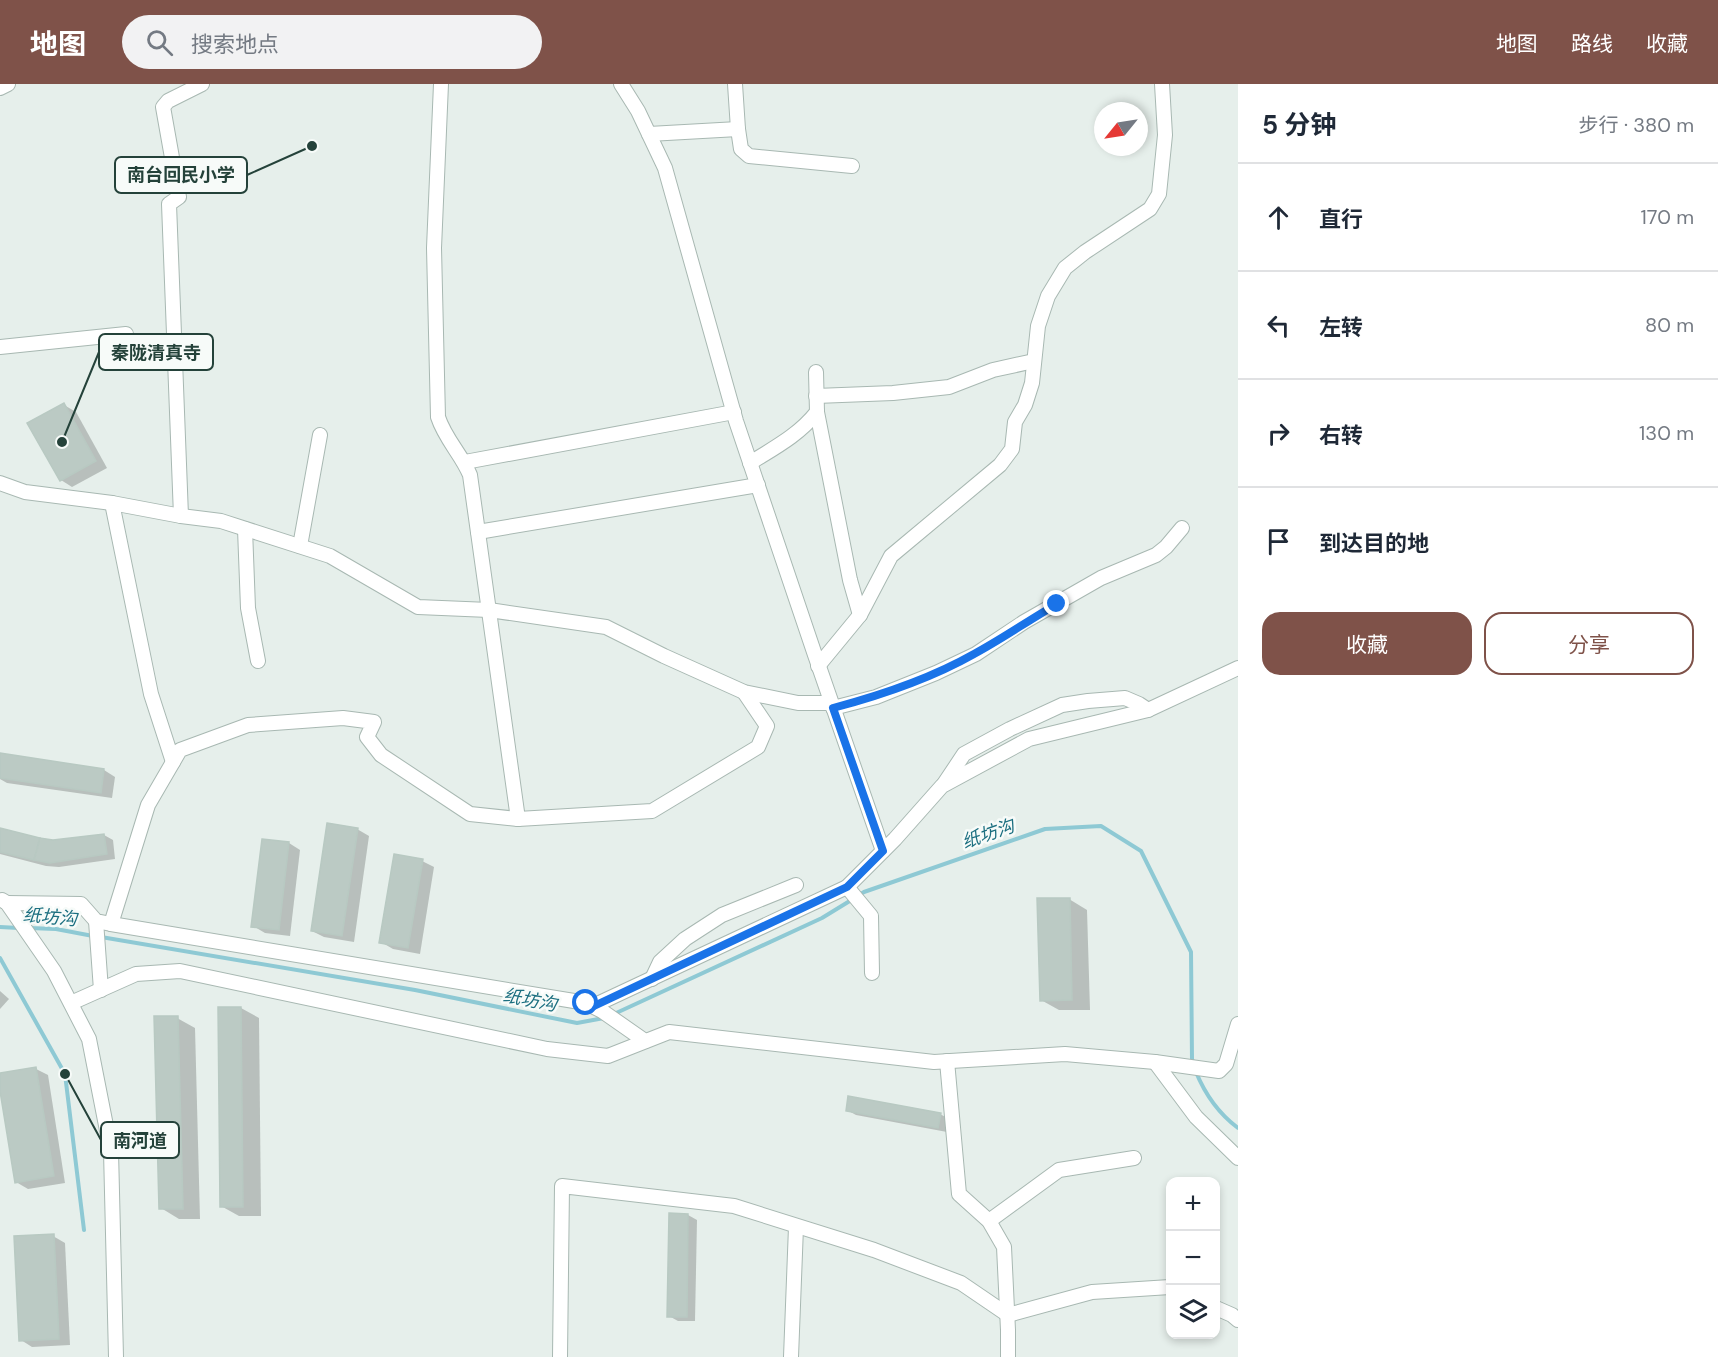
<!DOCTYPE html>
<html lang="zh">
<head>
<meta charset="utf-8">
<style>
  body { margin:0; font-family:"DM Sans","Noto Sans SC",sans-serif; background:#f2f2f3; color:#1f2937 }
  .controls { position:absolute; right:18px; bottom:18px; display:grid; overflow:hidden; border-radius:12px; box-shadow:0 3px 9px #0003 }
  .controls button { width:54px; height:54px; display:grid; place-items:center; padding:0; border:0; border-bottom:2px solid #e0e1e3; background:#fff; color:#1f2937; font:30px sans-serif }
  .compass { position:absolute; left:1094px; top:18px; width:54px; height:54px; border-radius:50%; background:#fff; box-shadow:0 3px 9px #0003; rotate:240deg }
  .stop { position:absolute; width:18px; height:18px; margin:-14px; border:4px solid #1a73e8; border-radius:50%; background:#fff }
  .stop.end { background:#1a73e8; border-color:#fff; box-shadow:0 2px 6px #0008 }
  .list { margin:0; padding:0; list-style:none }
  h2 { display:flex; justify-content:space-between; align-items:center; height:78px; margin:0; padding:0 24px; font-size:26px }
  h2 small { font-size:20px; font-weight:400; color:#747a83 }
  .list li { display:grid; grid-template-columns:39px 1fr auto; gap:18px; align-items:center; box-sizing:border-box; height:108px; padding:0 24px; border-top:2px solid #e0e1e3 }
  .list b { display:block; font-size:22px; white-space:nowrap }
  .list em { font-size:20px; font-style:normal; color:#747a83 }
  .actions { display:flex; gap:12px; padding:18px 24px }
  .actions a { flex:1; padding:14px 0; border:2px solid #7f5249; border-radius:18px; text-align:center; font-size:21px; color:#7f5249 }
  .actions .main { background:#7f5249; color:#fff }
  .icon { flex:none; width:33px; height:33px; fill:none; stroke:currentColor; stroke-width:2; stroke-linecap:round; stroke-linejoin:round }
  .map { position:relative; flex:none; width:1238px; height:1273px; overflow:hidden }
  header { display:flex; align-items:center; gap:36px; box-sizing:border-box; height:84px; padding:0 30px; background:#7f5249; color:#fff }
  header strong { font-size:28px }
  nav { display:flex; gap:33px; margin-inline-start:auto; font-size:21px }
  .search { width:420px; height:54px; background:#f2f2f3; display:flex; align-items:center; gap:15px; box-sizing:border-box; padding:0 21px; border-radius:33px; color:#747a83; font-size:22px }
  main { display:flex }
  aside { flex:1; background:#fff }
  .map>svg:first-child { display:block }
  .shadow { fill:#0003 }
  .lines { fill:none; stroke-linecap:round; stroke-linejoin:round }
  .stream { stroke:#8ec9d4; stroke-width:4 }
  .building { fill:#bbcac4; stroke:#b8c9c2; stroke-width:1.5 }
  .minor-casing { stroke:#a8b8b2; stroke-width:16 }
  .minor { stroke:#fff; stroke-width:14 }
  .route { stroke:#1a73e8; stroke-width:8 }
  .labels { text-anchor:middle; stroke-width:5; stroke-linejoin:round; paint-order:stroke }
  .water-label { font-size:18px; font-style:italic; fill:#1c6f80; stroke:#f7fbf9 }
  .leader { fill:none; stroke:#24423a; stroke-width:2 }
  .callout-dot { fill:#24423a; stroke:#f7fbf9; stroke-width:2 }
  .callout { fill:#f7fbf9; stroke:#24423a; stroke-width:2 }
  .callout-label { font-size:18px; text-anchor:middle; font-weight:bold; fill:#24423a }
</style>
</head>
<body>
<header>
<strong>地图</strong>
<div class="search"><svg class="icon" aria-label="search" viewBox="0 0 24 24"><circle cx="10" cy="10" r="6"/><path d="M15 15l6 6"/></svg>搜索地点</div>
<nav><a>地图</a><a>路线</a><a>收藏</a></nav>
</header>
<main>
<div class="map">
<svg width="1238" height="1273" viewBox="0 0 1238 1273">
  <rect width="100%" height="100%" fill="#e6efeb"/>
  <g class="shadow">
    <polygon points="64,321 76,328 107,384 72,403 61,396"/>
    <polygon points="0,670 104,686 115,693 112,714 7,699 0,695"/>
    <polygon points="0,745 53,758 104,751 113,756 115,775 59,783 46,782 0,770"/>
    <polygon points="357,745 369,752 354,858 324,853 312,847"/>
    <polygon points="289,759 300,766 290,852 265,849 253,842"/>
    <polygon points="422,777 434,783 420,870 393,865 381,858"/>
    <polygon points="1069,815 1087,826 1090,926 1059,926 1041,916"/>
    <polygon points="0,907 9,915 0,925"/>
    <polygon points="241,924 259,934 261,1132 239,1132 221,1122"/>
    <polygon points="177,934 195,944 200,1135 179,1135 161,1124"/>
    <polygon points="36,985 48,991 65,1099 28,1105 16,1098 0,990"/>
    <polygon points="847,1026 940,1030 949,1035 947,1048 856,1031"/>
    <polygon points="688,1131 697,1136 695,1237 678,1237 669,1232"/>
    <polygon points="53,1152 65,1159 70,1261 32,1263 21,1256"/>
  </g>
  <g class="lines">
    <g class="stream">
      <polyline points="859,811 864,808 1045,745 1101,742 1141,767 1191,868 1192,975 1194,981"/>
      <polyline points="0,843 19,844"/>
      <polyline points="29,844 56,845 93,852"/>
      <polyline points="101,853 415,906 577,939 604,934"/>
      <polyline points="0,874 65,990 84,1146"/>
      <polyline points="614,930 822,834 853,815"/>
      <path d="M1196,988C1205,1010 1218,1029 1238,1044"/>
    </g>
  </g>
  <g class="building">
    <polygon points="64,319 96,377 60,397 27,339"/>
    <polygon points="0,669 104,685 101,709 0,694"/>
    <polygon points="327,739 358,744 342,852 311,847"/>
    <polygon points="0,744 40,754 34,776 0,768"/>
    <polygon points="104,750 107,770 50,779 34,776 40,754 53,756"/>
    <polygon points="262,755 289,758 279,846 251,843"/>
    <polygon points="394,770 423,775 408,864 379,859"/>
    <polygon points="1037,814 1070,814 1072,916 1040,917"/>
    <polygon points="218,923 241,923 243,1123 220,1123"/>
    <polygon points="154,932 178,932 183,1125 159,1125"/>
    <polygon points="36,983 54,1092 15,1099 0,1007 0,989"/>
    <polygon points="848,1012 941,1029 938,1044 846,1027"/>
    <polygon points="669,1129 688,1130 687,1233 667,1233"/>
    <polygon points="54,1150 59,1255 19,1257 14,1152"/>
  </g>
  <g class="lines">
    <defs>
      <g id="minor">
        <path d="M441,0L434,164L438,333C445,355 462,371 470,391L518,735L652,727L758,663L767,642L744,608"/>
        <polyline points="621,0 638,27 665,84 736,337 815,571 883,767"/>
        <polyline points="735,0 738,45 741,65 749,72 852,82"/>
        <polyline points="0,4 8,0"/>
        <polyline points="649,50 738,45"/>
        <polyline points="0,263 126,250"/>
        <polyline points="816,288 817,328 850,496 860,531"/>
        <polyline points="816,312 893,309 949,303 993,286 1034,277"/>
        <polyline points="465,378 734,328"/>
        <path d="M750,379C774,364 799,351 817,328"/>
        <polyline points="0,399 25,408 112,419 181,432 221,437 330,472 418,523 489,526 606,543 664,572 744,608 798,619 831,619"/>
        <polyline points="112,419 151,610 173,678"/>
        <polyline points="181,432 169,120 179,113 163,23 168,17 202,0"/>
        <polyline points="245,445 248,524 258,577"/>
        <polyline points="478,448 758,401"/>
        <polyline points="300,462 320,351"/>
        <polyline points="818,582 860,531 891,472 1000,381 1012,365 1015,338 1025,321 1032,299 1038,242 1048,212 1065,184 1085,168 1150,125 1159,110 1165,51 1162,0"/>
        <polyline points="833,624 876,613 936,589 976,570 1024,538 1101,494 1156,471 1166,463 1182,444"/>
        <polyline points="944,700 964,670 1010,645 1062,621 1088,617 1125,614 1139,620 1148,626"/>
        <polyline points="847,803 895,755 942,702 1029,655 1148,626 1238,584"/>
        <polyline points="2,816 7,819 54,887 89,955 111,1067 116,1273"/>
        <polyline points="7,819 81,820 96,837 111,840 586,919 602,927 645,957"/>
        <polyline points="96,837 101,906"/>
        <polyline points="111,840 148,721 180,666 248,641 343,634 374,638 367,653 381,671 470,730 518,735"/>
        <polyline points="652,895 660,878 685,855 722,831 796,801"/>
        <polyline points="71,919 136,890 180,887 547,965 608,972 669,948 934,978 1065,970 1155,978 1219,987 1226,980 1238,940"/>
        <polyline points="593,922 847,803 871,832 872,889"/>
        <polyline points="947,977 959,1110 989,1137 1004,1163 1008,1246 1008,1273"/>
        <polyline points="1155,978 1196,1033 1238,1074"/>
        <polyline points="989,1137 1059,1086 1134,1074"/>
        <polyline points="1216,1224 1232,1231 1238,1236"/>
        <polyline points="560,1273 562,1102 734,1122 874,1166 961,1199 1008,1231 1092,1208 1170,1203"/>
        <polyline points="791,1273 796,1143"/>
      </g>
    </defs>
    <use href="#minor" class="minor-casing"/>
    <use href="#minor" class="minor"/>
  </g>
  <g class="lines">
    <path class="route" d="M586,919L594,922L847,803L883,767L833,624C882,611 930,595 974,570C1002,555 1029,536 1057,520"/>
  </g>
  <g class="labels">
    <g class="water-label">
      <text transform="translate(988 750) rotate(-19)" y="6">纸坊沟</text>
      <text transform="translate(50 833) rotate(5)" y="6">纸坊沟</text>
      <text transform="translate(530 916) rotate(11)" y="6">纸坊沟</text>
    </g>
  </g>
  <path class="leader" d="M312 62L247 91M62 358L99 268M65 990L101 1056"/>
  <g class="callout-dot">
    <circle cx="312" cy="62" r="6"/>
    <circle cx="62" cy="358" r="6"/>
    <circle cx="65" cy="990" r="6"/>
  </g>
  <g class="callout">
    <rect x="115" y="73" width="132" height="36" rx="6"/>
    <rect x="99" y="250" width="114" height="36" rx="6"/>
    <rect x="101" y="1038" width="78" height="36" rx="6"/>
  </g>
  <g class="callout-label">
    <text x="181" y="97">南台回民小学</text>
    <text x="156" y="275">秦陇清真寺</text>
    <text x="140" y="1063">南河道</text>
  </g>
</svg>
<div class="controls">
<button>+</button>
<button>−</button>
<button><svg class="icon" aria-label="layers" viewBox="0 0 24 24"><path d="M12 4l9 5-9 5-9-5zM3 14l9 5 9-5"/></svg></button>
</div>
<svg class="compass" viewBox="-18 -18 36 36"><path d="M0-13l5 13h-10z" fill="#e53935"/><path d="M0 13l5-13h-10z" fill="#747a83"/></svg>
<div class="stop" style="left:586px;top:919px"></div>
<div class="stop end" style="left:1057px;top:520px"></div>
</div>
<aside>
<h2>5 分钟<small>步行 · 380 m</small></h2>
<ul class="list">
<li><svg class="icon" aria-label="ahead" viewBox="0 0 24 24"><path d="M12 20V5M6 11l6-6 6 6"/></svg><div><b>直行</b></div><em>170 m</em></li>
<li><svg class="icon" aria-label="left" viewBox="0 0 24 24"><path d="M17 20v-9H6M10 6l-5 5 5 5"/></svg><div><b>左转</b></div><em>80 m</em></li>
<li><svg class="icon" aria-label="right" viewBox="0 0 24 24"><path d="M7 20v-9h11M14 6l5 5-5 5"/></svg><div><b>右转</b></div><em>130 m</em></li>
<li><svg class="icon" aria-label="arrive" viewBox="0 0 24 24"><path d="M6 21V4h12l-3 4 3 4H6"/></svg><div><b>到达目的地</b></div></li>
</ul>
<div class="actions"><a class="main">收藏</a><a>分享</a></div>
</aside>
</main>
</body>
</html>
